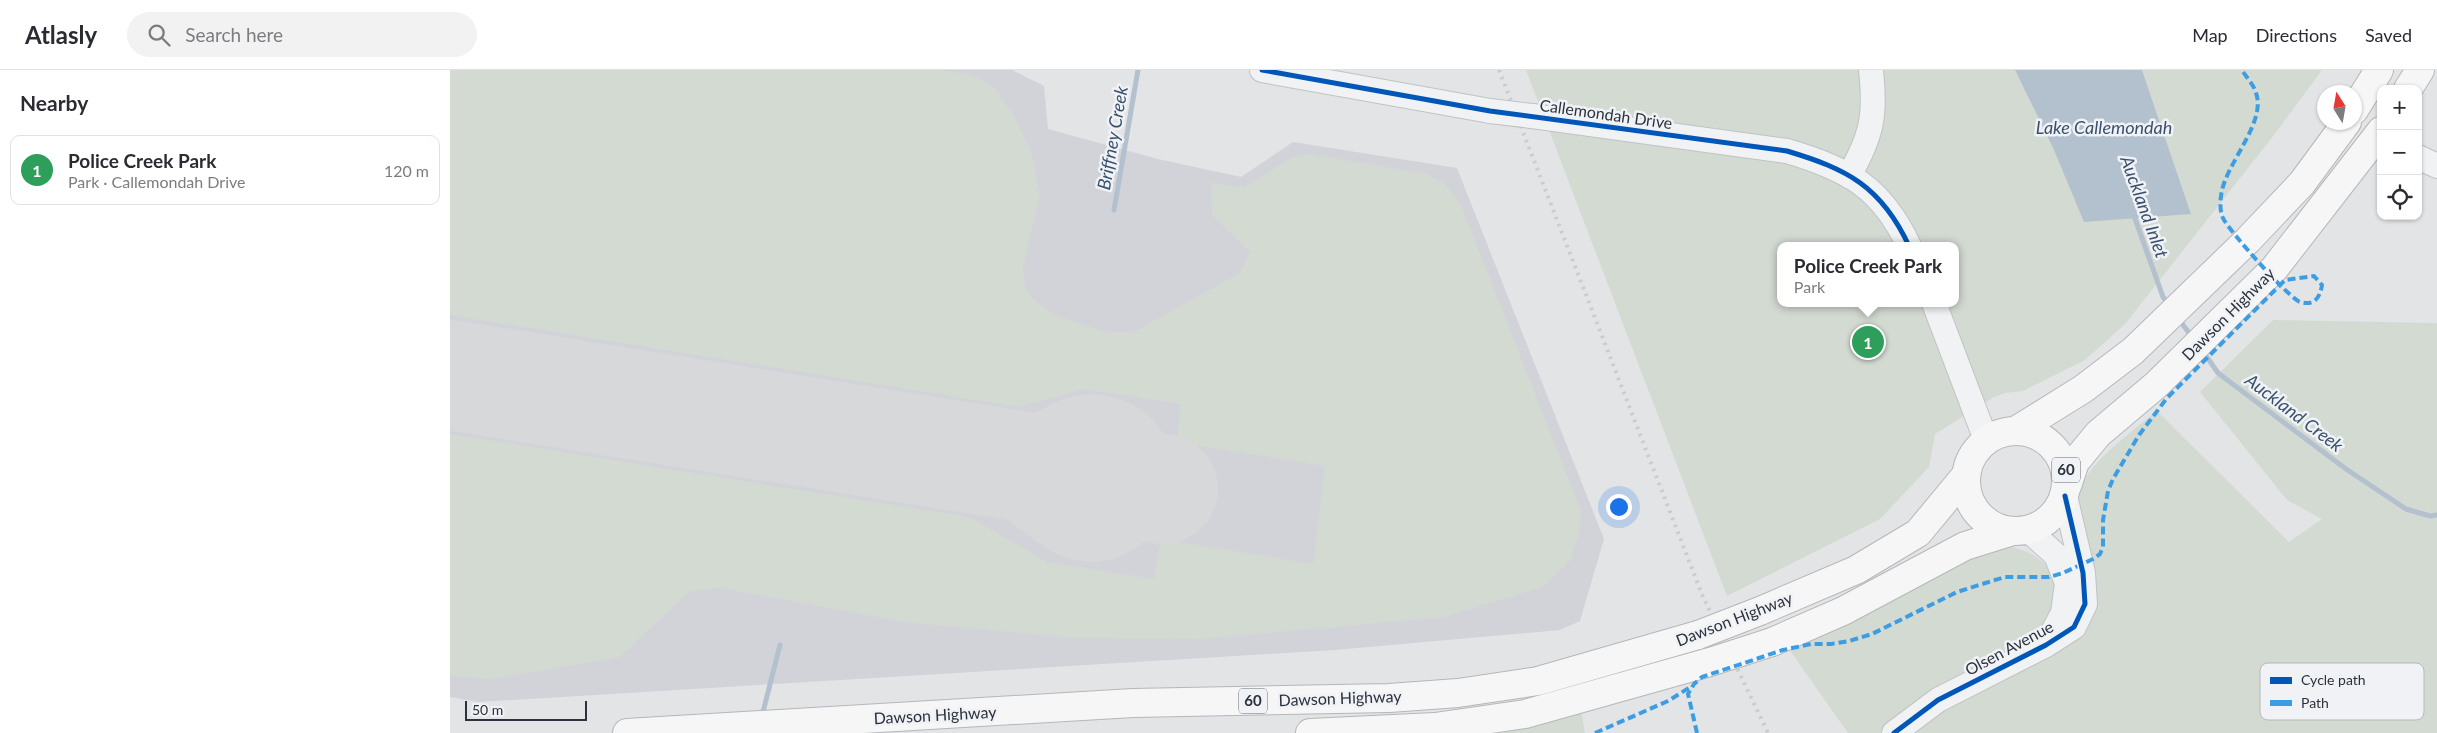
<!DOCTYPE html>
<html lang="en">
<head>
<meta charset="utf-8">
<style>
  body { margin:0; font-family:Lato,sans-serif; background:#f2f2f3; color:#2b2b33 }
  .controls { position:absolute; right:15px; top:15px; display:grid; overflow:hidden; border-radius:10px; box-shadow:0 1px 4px #0004 }
  .controls button { width:45px; height:45px; display:grid; place-items:center; padding:0; border:0; border-bottom:1px solid #e1e1e2; background:#fff; color:#2b2b33; font:25px sans-serif }
  .compass { position:absolute; left:1867px; top:15px; width:45px; height:45px; border-radius:50%; background:#fff; box-shadow:0 1px 4px #0004; rotate:349deg }
  .scale { position:absolute; left:15px; bottom:12px; width:122px; box-sizing:border-box; padding-left:5px; border:2px solid #2b323d; border-top:0; font-size:14px; line-height:18px; white-space:nowrap; color:#2b323d; -webkit-text-stroke:4px #f0f2f5; paint-order:stroke }
  .you { position:absolute; left:1168px; top:436px; width:18px; height:18px; margin:-12px; border:4px solid #fff; border-radius:50%; background:#1a73e8; box-shadow:0 0 0 8px #1a73e833 }
  .badge { display:grid; place-items:center; width:32px; height:32px; border-radius:50%; background:#6b7078; color:#fff; font-size:16px; font-weight:700 }
  .pin { position:absolute; translate:-50% -50%; border:2px solid #fff; box-shadow:0 1px 5px #0006 }
  .popup { position:absolute; left:1327px; top:172px; width:182px; height:65px; box-sizing:border-box; display:grid; place-content:center; border-radius:10px; background:#fff; filter:drop-shadow(0 1px 4px #0005); font-size:16px; white-space:nowrap; color:#7c7c81 }
  .popup b { font-size:19px; color:#2b2b33 }
  .popup::after { content:''; position:absolute; left:50%; top:100%; margin-left:-10px; border:10px solid transparent; border-top-color:#fff }
  .list { margin:0; padding:0; list-style:none }
  h2 { display:flex; justify-content:space-between; align-items:center; height:65px; margin:0; padding:0 20px; font-size:21px }
  h2 small { font-size:16px; font-weight:400; color:#7c7c81 }
  .list li { display:grid; grid-template-columns:32px 1fr auto; gap:15px; align-items:center; box-sizing:border-box; height:70px; margin:0 10px 10px; padding:0 10px; border:1px solid #e1e1e2; border-radius:10px }
  .list b { display:block; font-size:19px; white-space:nowrap }
  .list p { margin:0; font-size:16px; white-space:nowrap; color:#7c7c81 }
  .list em { font-size:16px; font-style:normal; color:#7c7c81 }
  .icon { flex:none; width:28px; height:28px; fill:none; stroke:currentColor; stroke-width:2; stroke-linecap:round; stroke-linejoin:round }
  .map { position:relative; flex:none; width:1987px; height:663px; overflow:hidden }
  header { display:flex; align-items:center; gap:30px; box-sizing:border-box; height:70px; padding:0 25px; background:#fff; border-bottom:1px solid #e1e1e2 }
  header strong { font-size:24px }
  nav { display:flex; gap:28px; margin-inline-start:auto; font-size:18px }
  .search { width:350px; height:45px; background:#f2f2f3; display:flex; align-items:center; gap:12px; box-sizing:border-box; padding:0 18px; border-radius:28px; color:#7c7c81; font-size:19px }
  main { display:flex }
  aside { flex:1; background:#fff }
  .map>svg:first-child { display:block }
  .built { fill:#d1d3d9 }
  .green { fill:#d3dad2; fill-rule:evenodd }
  .water { fill:#b3c0ce }
  .lines { fill:none; stroke-linecap:round; stroke-linejoin:round }
  .stream { stroke:#b3c0ce; stroke-width:5 }
  .taxiway { stroke:#d6d8da; stroke-width:44 }
  .runway { stroke:#d6d8da; stroke-width:110 }
  .minor-casing { stroke:#c0c2c4; stroke-width:26 }
  .highway-casing { stroke:#b4b7ba; stroke-width:30 }
  .minor { stroke:#f1f2f3; stroke-width:24 }
  .highway { stroke:#f6f6f6; stroke-width:28 }
  .rail { stroke:#caccce; stroke-width:4; stroke-dasharray:2.5 5; stroke-linecap:butt }
  .minor-bridge-casing { stroke:#c0c2c4; stroke-width:26; stroke-linecap:butt }
  .highway-bridge-casing { stroke:#b4b7ba; stroke-width:30; stroke-linecap:butt }
  .minor-bridge { stroke:#f1f2f3; stroke-width:24 }
  .highway-bridge { stroke:#f6f6f6; stroke-width:28 }
  .quiet { stroke:#3d9de3; stroke-width:4; stroke-dasharray:8 4; stroke-linecap:butt }
  .cycleway-casing { stroke:#f0f2f5; stroke-width:8 }
  .cycleway { stroke:#0057b8; stroke-width:5 }
  .labels { text-anchor:middle; stroke-width:5; stroke-linejoin:round; paint-order:stroke }
  .shield { fill:#f0f2f5; stroke:#666c74; stroke-width:1 }
  .shield-label { font-size:15px; font-weight:bold; fill:#2b323d }
  .street-label { font-size:16px; fill:#2b323d; stroke:#f0f2f5 }
  .water-label { font-size:18px; font-style:italic; fill:#39516d; stroke:#f0f2f5 }
  .key { fill:#f0f2f5; stroke:#b5b8be; stroke-width:1 }
  .key-label { font-size:14px; fill:#2b323d }
</style>
</head>
<body>
<header>
<strong>Atlasly</strong>
<div class="search"><svg class="icon" aria-label="search" viewBox="0 0 24 24"><circle cx="10" cy="10" r="6"/><path d="M15 15l6 6"/></svg>Search here</div>
<nav><a>Map</a><a>Directions</a><a>Saved</a></nav>
</header>
<main>
<aside>
<h2>Nearby<small></small></h2>
<ul class="list">
<li><span class="badge" style="background:#2e9e5b">1</span><div><b>Police Creek Park</b><p>Park · Callemondah Drive</p></div><em>120 m</em></li>
</ul>
</aside>
<div class="map">
<svg width="1987" height="663" viewBox="0 0 1987 663">
  <rect width="100%" height="100%" fill="#e2e4e6"/>
  <polygon class="built" points="0,0 562,0 594,16 598,59 708,89 791,107 843,72 1007,98 1154,469 1130,551 1110,560 885,580 28,632 0,627"/>
  <g class="green">
    <polygon points="0,0 489,0 523,5 545,19 563,44 581,82 590,124 573,197 575,217 582,228 604,245 658,263 684,262 790,203 800,182 762,145 761,113 794,118 841,88 860,84 977,104 995,114 1011,135 1131,441 1129,463 1121,490 1092,517 995,547 752,569 623,568 455,552 271,518 240,521 170,587 43,609 0,606 0,364 519,447 597,492 704,509 711,469 863,494 875,396 727,372 731,334 633,319 568,337 0,245"/>
    <path d="M1076,0H1565L1604,80L1741,144L1692,0H1872L1824,65L1675,254L1635,290L1573,321L1555,323L1544,327L1485,364L1479,397L1430,449L1277,526ZM1330,176H1506V233H1330Z"/>
    <path d="M1823,250L1987,253V663H1398L1336,575L1486,499L1557,476C1572,478 1586,485 1597,496L1634,477C1632,462 1627,446 1627,431C1628,399 1684,360 1707,341L1839,472L1872,449L1837,430L1750,322Z"/>
    <polygon points="1131,640 1135,663 993,663"/>
  </g>
  <polygon class="water" points="1565,0 1692,0 1741,144 1634,152 1604,80"/>
  <g class="lines">
    <g class="stream">
      <polyline points="664,140 688,0"/>
      <polyline points="1683,143 1713,227 1719,235"/>
      <polyline points="1728,248 1742,267"/>
      <polyline points="1752,280 1768,303 1896,399 1956,439 1980,446 1987,445"/>
      <polyline points="312,646 330,575"/>
    </g>
    <path class="taxiway" d="M425,373L527,387C574,392 604,340 651,347C738,361 703,495 619,465C605,460 593,448 581,440C558,422 535,405 511,387"/>
    <polyline class="runway" points="0,305 713,419"/>
    <defs>
      <g id="minor">
        <polyline points="812,0 1040,41"/>
        <path d="M1082,46L1337,81C1397,99 1431,116 1459,176"/>
        <polyline points="1968,87 1987,96"/>
        <path d="M1399,106C1422,65 1426,46 1421,0"/>
        <polyline points="1484,233 1536,370"/>
        <polyline points="1578,460 1606,485 1617,513 1613,543 1599,569"/>
        <polyline points="1444,663 1488,630 1596,575 1624,557 1635,534 1633,503 1615,426"/>
      </g>
      <g id="highway">
        <polyline points="1958,19 1970,0"/>
        <polyline points="1904,40 1929,0"/>
        <polyline points="1567,360 1633,319 1683,281 1798,170 1852,113 1897,52"/>
        <circle cx="1566" cy="411" r="50"/>
        <polyline points="1617,416 1625,392 1648,364 1706,315 1824,199 1931,61"/>
        <polyline points="1310,541 1406,500 1468,463 1516,405"/>
        <polyline points="1322,572 1393,541 1515,476 1563,461"/>
        <polyline points="177,663 683,633 939,628 1008,623 1088,611 1248,565"/>
        <polyline points="860,663 985,657 1075,644 1260,592"/>
      </g>
    </defs>
    <use href="#minor" class="minor-casing"/>
    <use href="#highway" class="highway-casing"/>
    <use href="#minor" class="minor"/>
    <use href="#highway" class="highway"/>
    <polyline class="rail" points="1049,0 1253,527 1318,663"/>
    <defs>
      <polyline id="minor-bridge" points="1040,41 1082,46"/>
      <g id="highway-bridge">
        <polyline points="1248,565 1310,541"/>
        <polyline points="1260,592 1322,572"/>
      </g>
    </defs>
    <use href="#minor-bridge" class="minor-bridge-casing"/>
    <use href="#highway-bridge" class="highway-bridge-casing"/>
    <use href="#minor-bridge" class="minor-bridge"/>
    <use href="#highway-bridge" class="highway-bridge"/>
    <g class="quiet">
      <polyline points="1145,663 1218,631 1242,616"/>
      <path d="M1247,663L1238,624L1244,614L1252,607L1333,580L1361,574H1381L1399,571L1422,564L1507,522L1529,515L1555,507H1599L1613,503L1643,489L1650,484L1653,477V450L1658,421L1663,409L1689,365L1717,328L1835,210L1864,206L1872,215C1870,228 1864,236 1850,232C1840,229 1778,160 1773,148C1770,143 1770,132 1771,126C1774,95 1817,53 1806,23C1804,15 1796,7 1792,0"/>
    </g>
    <defs>
      <g id="cycleway">
        <path d="M812,0L1040,41L1337,81C1397,99 1431,116 1459,176"/>
        <polyline points="1444,663 1488,630 1596,575 1624,557 1635,534 1633,503 1615,426"/>
      </g>
    </defs>
    <use href="#cycleway" class="cycleway-casing"/>
    <use href="#cycleway" class="cycleway"/>
  </g>
  <g class="labels">
    <g class="shield">
      <rect x="1602" y="387.5" width="28" height="25" rx="4"/>
      <rect x="789" y="618.5" width="28" height="25" rx="4"/>
    </g>
    <g class="shield-label">
      <text x="1616" y="405">60</text>
      <text x="803" y="636">60</text>
    </g>
    <g class="street-label">
      <text transform="translate(1156 44) rotate(8)" y="6">Callemondah Drive</text>
      <text transform="translate(1778 244) rotate(-45)" y="6">Dawson Highway</text>
      <text transform="translate(1284 549) rotate(-21)" y="6">Dawson Highway</text>
      <text transform="translate(1559 578) rotate(-28)" y="6">Olsen Avenue</text>
      <text transform="translate(890 628) rotate(-2)" y="6">Dawson Highway</text>
      <text transform="translate(485 645) rotate(-3)" y="6">Dawson Highway</text>
    </g>
    <g class="water-label">
      <text x="1654" y="64">Lake Callemondah</text>
      <text transform="translate(663 68) rotate(-80)" y="6">Briffney Creek</text>
      <text transform="translate(1694 137) rotate(70)" y="6">Auckland Inlet</text>
      <text transform="translate(1844 343) rotate(37)" y="6">Auckland Creek</text>
    </g>
  </g>
  <rect x="1810" y="593" width="164" height="57" rx="8" class="key"/>
  <rect x="1820" y="607" width="22" height="7" fill="#0057b8"/>
  <rect x="1820" y="630" width="22" height="6" fill="#3d9de3"/>
  <g class="key-label">
    <text x="1851" y="615">Cycle path</text>
    <text x="1851" y="638">Path</text>
  </g>
</svg>
<div class="controls">
<button>+</button>
<button>−</button>
<button><svg class="icon" aria-label="locate" viewBox="0 0 24 24"><circle cx="12" cy="12" r="6"/><path d="M12 2v4M12 18v4M2 12h4M18 12h4"/></svg></button>
</div>
<svg class="compass" viewBox="-18 -18 36 36"><path d="M0-13l5 13h-10z" fill="#e53935"/><path d="M0 13l5-13h-10z" fill="#7c7c81"/></svg>
<div class="scale">50 m</div>
<div class="you"></div>
<div class="pin badge" style="left:1418px;top:272px;background:#2e9e5b">1</div>
<div class="popup"><b>Police Creek Park</b>Park</div>
</div>
</main>
</body>
</html>
